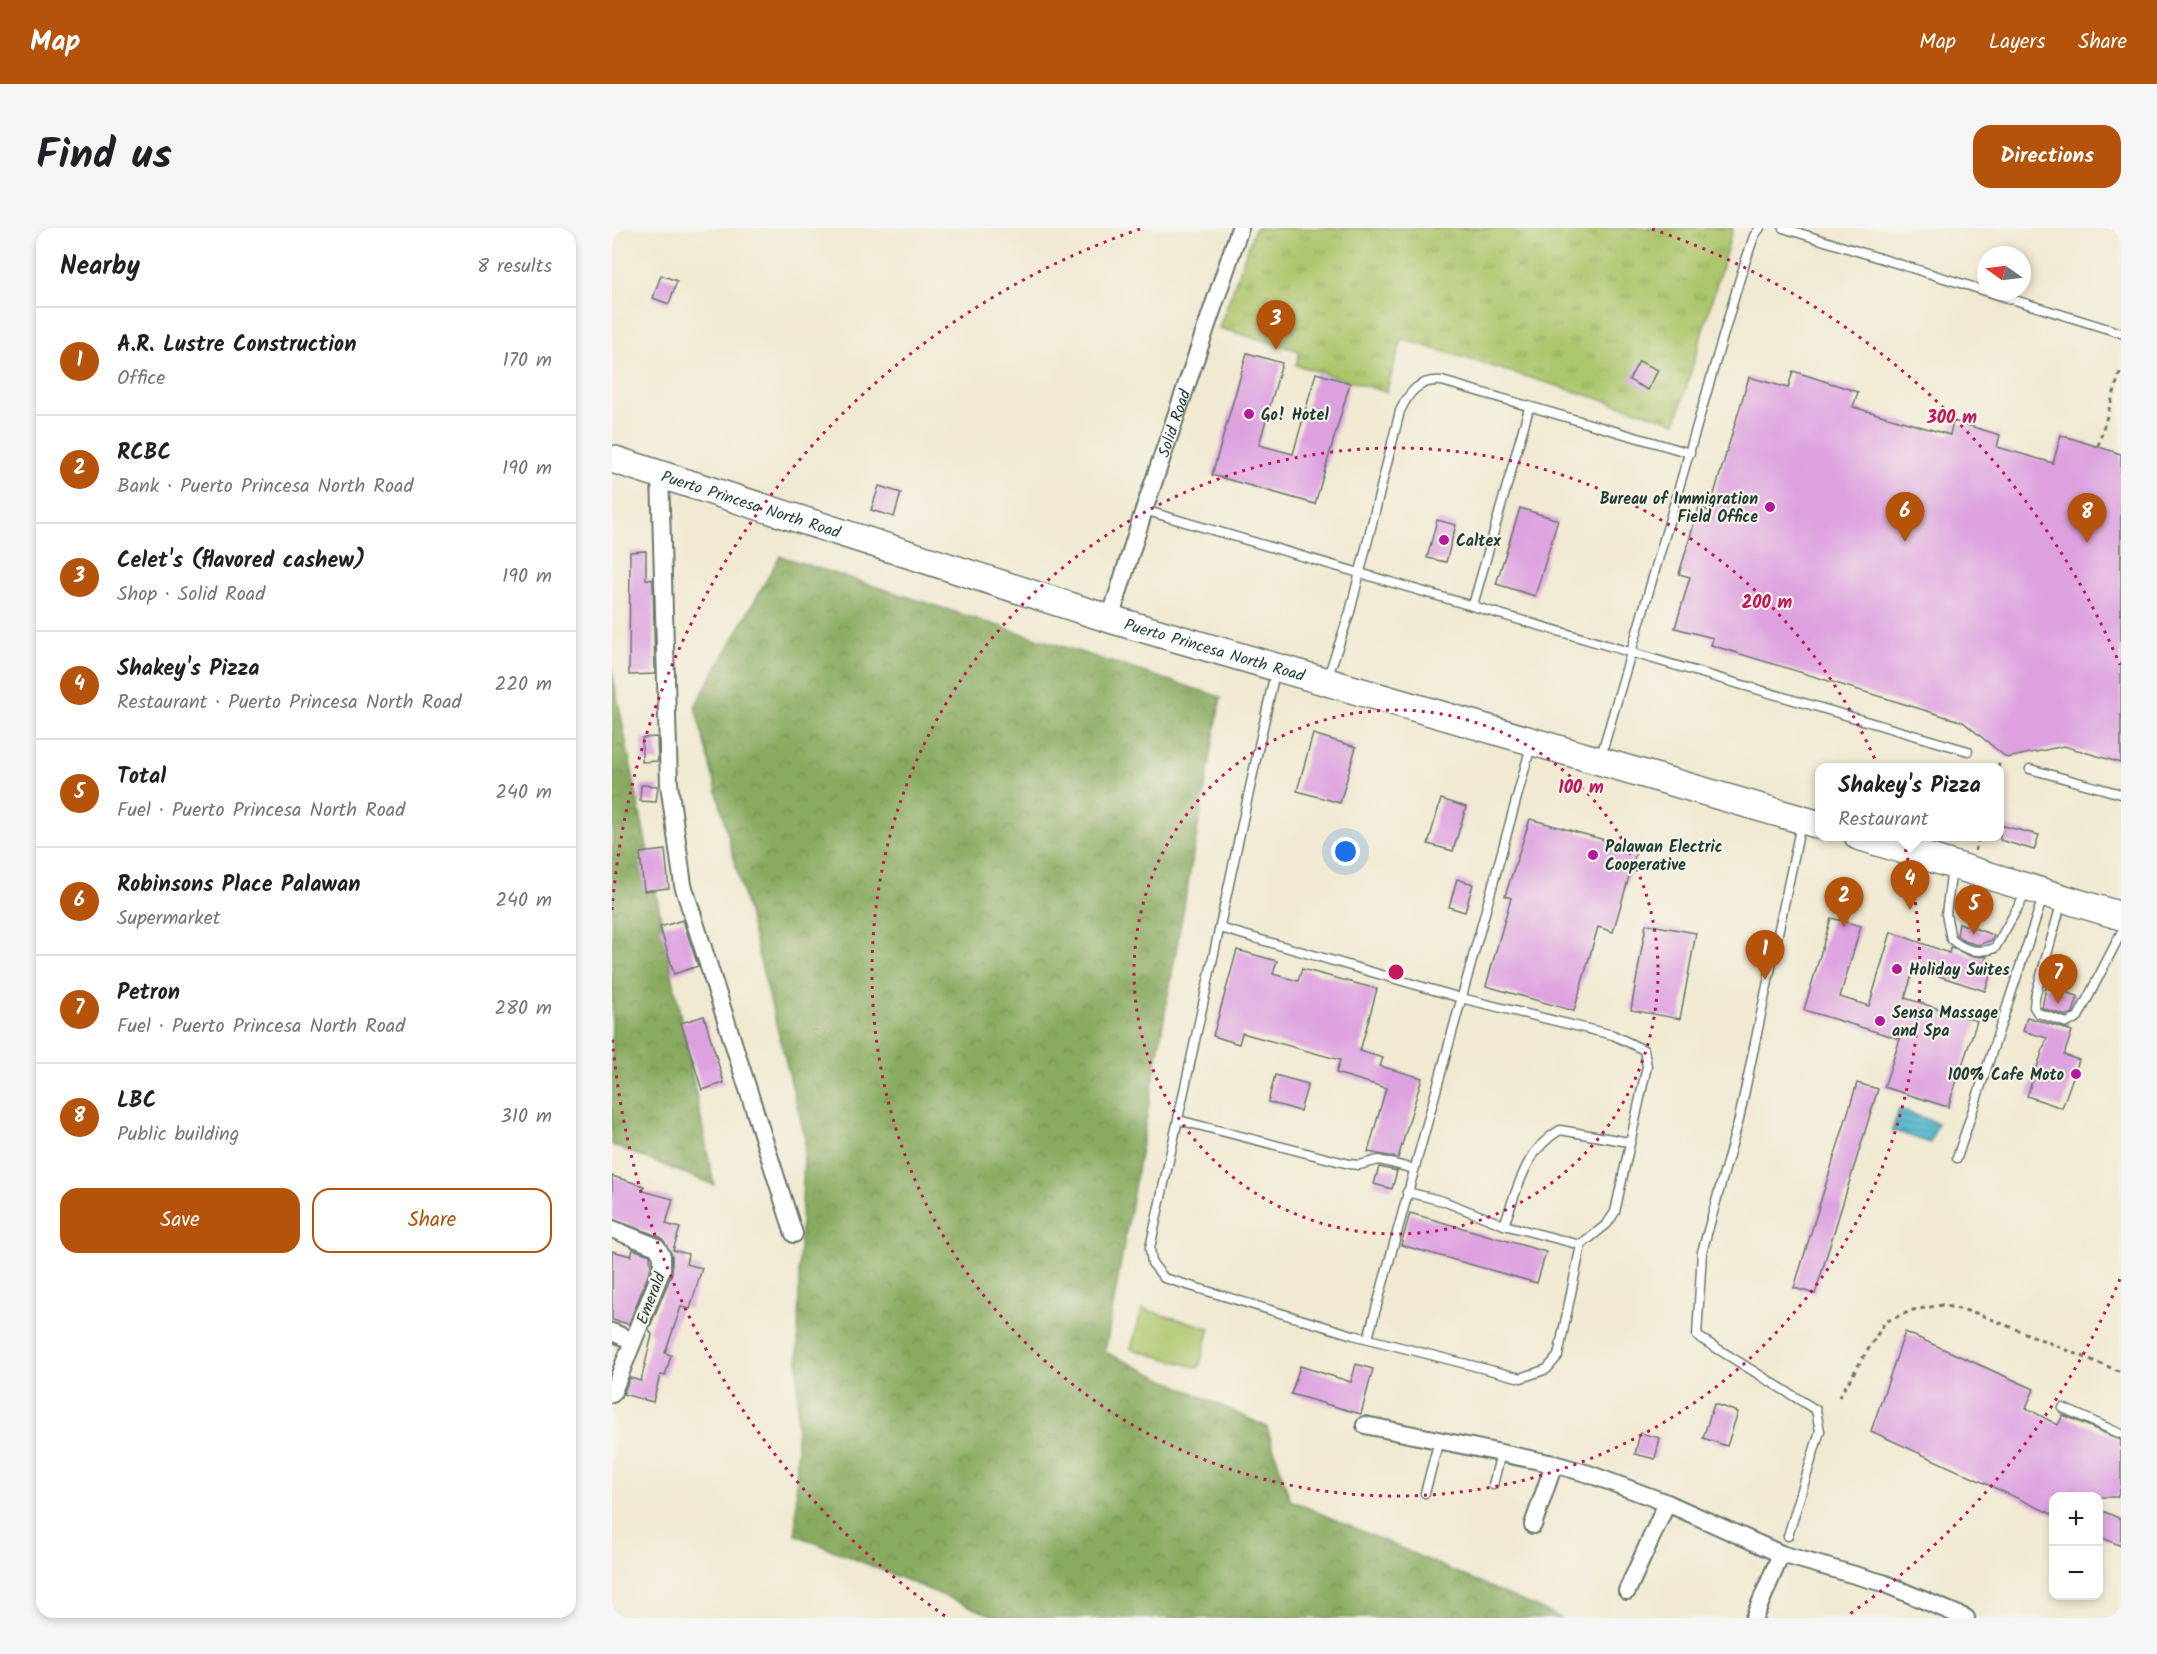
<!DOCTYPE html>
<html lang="en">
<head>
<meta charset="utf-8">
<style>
  body { margin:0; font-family:Kalam,sans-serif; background:#f6f6f6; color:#202124 }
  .controls { position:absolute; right:18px; bottom:18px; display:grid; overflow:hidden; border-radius:12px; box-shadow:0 3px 9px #0003 }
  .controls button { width:54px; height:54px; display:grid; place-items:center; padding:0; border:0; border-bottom:2px solid #e0e0e0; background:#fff; color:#202124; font:30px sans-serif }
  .compass { position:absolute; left:1365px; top:18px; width:54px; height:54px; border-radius:50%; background:#fff; box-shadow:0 3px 9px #0003; rotate:284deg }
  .you { position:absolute; left:734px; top:624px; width:21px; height:21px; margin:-15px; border:4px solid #fff; border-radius:50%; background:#1a73e8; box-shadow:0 0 0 9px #1a73e833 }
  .badge { display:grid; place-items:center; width:39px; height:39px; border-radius:50%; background:#b45309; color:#fff; font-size:20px; font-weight:700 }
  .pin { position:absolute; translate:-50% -50px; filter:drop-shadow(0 2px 3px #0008) }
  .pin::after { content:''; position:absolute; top:32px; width:21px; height:18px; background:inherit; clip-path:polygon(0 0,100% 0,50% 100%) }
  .popup { position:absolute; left:1203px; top:535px; width:189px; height:78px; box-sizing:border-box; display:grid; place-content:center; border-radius:12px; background:#fff; filter:drop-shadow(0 2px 4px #0005); font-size:20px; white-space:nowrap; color:#757577 }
  .popup b { font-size:22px; color:#202124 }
  .popup::after { content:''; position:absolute; left:50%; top:100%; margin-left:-12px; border:12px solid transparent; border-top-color:#fff }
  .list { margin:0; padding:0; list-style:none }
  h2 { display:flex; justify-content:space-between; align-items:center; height:78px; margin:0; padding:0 24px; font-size:26px }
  h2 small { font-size:20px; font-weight:400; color:#757577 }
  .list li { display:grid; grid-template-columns:39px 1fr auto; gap:18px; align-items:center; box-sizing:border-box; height:108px; padding:0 24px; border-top:2px solid #e0e0e0 }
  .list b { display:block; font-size:22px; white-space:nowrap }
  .list p { margin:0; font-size:20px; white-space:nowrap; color:#757577 }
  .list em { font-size:20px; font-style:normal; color:#757577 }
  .actions { display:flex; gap:12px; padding:18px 24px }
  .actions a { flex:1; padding:14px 0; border:2px solid #b45309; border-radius:18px; text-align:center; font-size:21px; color:#b45309 }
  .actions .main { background:#b45309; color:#fff }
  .map { position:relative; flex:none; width:1509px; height:1390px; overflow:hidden; border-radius:18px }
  header { display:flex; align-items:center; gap:36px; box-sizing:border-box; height:84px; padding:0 30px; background:#b45309; color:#fff }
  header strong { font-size:28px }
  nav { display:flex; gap:33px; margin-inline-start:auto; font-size:21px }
  .intro { display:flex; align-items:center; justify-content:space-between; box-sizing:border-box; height:144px; padding:0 36px }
  h1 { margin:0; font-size:42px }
  .button { padding:15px 27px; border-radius:18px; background:#b45309; color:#fff; font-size:21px; font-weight:700 }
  main { display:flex; gap:36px; padding:0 36px }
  aside { flex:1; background:#fff; border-radius:18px; box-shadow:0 3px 9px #0003 }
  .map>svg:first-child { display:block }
  .grass { fill:url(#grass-tufts); stroke:#668250; stroke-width:1.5 }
  .forest { fill:url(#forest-crowns); stroke:#54744a; stroke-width:1.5 }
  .pitch { fill:#acc66c; stroke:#668250; stroke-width:1.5 }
  .water { fill:url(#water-rules); stroke:#367880; stroke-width:1.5 }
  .building { fill:#dda1e0 }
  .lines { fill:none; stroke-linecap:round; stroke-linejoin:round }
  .service-casing { stroke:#68796b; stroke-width:11 }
  .minor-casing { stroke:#68796b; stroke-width:20 }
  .primary-casing { stroke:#68796b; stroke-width:30 }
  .path { stroke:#68796b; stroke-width:3; stroke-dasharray:4.5 4.5; stroke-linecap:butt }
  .service { stroke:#fff; stroke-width:8 }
  .minor { stroke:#fff; stroke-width:16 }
  .primary { stroke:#fff; stroke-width:27 }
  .ring { fill:none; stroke:#c2185b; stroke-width:3; stroke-dasharray:3 6 }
  .poi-dot { fill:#b5179e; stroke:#f7f3e8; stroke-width:2 }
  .labels { text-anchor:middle; stroke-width:4.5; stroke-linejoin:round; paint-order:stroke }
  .poi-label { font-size:16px; font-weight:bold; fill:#1f3d34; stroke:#f7f3e8; text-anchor:start }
  .street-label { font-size:16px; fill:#1f3d34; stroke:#f7f3e8 }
  .centre { fill:#c2185b; stroke:#f7f3e8; stroke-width:3 }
  .ring-label { font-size:18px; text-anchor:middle; font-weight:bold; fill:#c2185b; stroke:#f7f3e8; stroke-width:4.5; stroke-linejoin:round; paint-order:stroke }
</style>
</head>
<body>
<header>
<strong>Map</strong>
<nav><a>Map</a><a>Layers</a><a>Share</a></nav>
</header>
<div class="intro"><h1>Find us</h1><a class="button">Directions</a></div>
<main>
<aside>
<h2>Nearby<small>8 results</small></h2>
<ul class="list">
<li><span class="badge">1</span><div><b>A.R. Lustre Construction</b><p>Office</p></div><em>170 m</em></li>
<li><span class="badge">2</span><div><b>RCBC</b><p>Bank · Puerto Princesa North Road</p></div><em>190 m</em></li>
<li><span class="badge">3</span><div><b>Celet's (flavored cashew)</b><p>Shop · Solid Road</p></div><em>190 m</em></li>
<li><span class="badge">4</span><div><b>Shakey's Pizza</b><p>Restaurant · Puerto Princesa North Road</p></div><em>220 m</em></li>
<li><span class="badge">5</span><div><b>Total</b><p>Fuel · Puerto Princesa North Road</p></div><em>240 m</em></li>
<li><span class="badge">6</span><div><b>Robinsons Place Palawan</b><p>Supermarket</p></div><em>240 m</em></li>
<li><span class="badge">7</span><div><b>Petron</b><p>Fuel · Puerto Princesa North Road</p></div><em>280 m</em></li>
<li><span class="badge">8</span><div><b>LBC</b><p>Public building</p></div><em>310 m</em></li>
</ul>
<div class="actions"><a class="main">Save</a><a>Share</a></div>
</aside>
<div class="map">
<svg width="1509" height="1390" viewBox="0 0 1509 1390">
  <defs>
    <pattern id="grass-tufts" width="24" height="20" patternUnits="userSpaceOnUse" patternTransform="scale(1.5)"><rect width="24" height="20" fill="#acc66c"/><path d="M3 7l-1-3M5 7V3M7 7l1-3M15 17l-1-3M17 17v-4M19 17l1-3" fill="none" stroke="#8ba25a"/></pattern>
    <pattern id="forest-crowns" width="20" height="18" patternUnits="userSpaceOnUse" patternTransform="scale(1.5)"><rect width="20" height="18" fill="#89ab60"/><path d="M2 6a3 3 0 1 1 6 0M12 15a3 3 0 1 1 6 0" fill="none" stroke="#6f8c50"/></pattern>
    <pattern id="water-rules" width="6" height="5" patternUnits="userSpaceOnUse" patternTransform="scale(1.5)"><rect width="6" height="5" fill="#4db4cc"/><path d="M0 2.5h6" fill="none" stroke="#3f94a6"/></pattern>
  </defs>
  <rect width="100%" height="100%" fill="#f7f3e8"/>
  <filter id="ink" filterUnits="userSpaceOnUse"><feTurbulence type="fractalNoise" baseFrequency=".0167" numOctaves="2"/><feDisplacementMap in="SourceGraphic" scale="12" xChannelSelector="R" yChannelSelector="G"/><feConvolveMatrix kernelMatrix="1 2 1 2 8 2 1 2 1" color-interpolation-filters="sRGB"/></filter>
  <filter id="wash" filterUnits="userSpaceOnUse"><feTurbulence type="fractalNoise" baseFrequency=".008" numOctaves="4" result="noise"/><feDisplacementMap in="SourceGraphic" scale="24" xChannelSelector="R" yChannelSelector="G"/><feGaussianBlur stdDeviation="1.35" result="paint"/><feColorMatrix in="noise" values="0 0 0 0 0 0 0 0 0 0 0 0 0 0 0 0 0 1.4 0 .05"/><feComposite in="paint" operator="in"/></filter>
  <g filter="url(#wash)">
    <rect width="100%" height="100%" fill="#f1e9d2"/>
    <polygon class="grass" points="643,0 1121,0 1064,194 790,111 774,164 684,137 688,123 607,100"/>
    <g class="forest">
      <polygon points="168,328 609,469 493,1124 655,1199 678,1272 949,1390 386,1390 184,1307 187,1035 193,909 83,478"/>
      <polygon points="0,443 102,957 0,917"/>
    </g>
    <polygon class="pitch" points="530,1081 598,1100 587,1140 519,1121"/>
    <polygon class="water" points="1287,881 1326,895 1318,915 1280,902"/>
    <g id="blocks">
      <g class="building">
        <polygon points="49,47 65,53 57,76 41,70"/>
        <polygon points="635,125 670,135 647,217 681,226 704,145 738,155 703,276 600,247"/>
        <polygon points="1027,133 1046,142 1036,162 1017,152"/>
        <polygon points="1181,143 1246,164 1241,179 1338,207 1341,193 1388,207 1385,219 1441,235 1449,207 1509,226 1509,535 1452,518 1395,530 1351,494 1099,417 1101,410 1063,400 1078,349 1067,346 1087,279 1097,283 1137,149 1176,160"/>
        <polygon points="267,258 289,265 282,289 259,282"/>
        <polygon points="908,280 946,292 923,368 884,356"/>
        <polygon points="825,292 844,297 834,334 815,330"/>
        <polygon points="34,323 34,351 41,352 43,446 17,447 18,324"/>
        <polygon points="701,506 744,519 728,575 685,563"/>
        <polygon points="45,509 46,533 30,534 30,510"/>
        <polygon points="29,557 46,558 44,574 28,573"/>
        <polygon points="829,571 854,579 841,623 816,616"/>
        <polygon points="918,591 1025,621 1001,704 986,699 962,783 874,758 899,670 893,668"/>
        <polygon points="1388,597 1427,607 1422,622 1388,612"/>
        <polygon points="53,622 57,660 32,663 28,625"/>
        <polygon points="845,651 861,656 853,684 837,679"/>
        <polygon points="1219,690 1249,698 1228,769 1257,778 1279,704 1337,725 1339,719 1358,728 1375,729 1372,736 1381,739 1373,763 1302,740 1293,770 1365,793 1336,879 1272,859 1288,811 1192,782"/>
        <polygon points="71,692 86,738 62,746 48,699"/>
        <polygon points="1347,695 1382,707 1380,712 1366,717 1352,713 1345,707"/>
        <polygon points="1034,696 1084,705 1068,791 1019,782"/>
        <polygon points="625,722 665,733 661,746 686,753 690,741 765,761 748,823 771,830 768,838 810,850 786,930 756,924 774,860 724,845 728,832 630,805 627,816 601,808"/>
        <polygon points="1434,759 1466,768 1461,785 1454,788 1430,780"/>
        <polygon points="92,788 112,855 90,862 69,795"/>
        <polygon points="1415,789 1460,803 1452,827 1467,832 1450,880 1415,868 1435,810 1411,803"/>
        <polygon points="663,847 696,856 688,883 656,874"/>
        <polygon points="1245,855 1266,861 1203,1066 1182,1060"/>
        <polygon points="767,939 785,943 780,961 762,956"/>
        <polygon points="0,948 32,958 31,963 61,971 54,996 68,1000 61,1022 76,1026 74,1036 90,1040 78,1081 69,1079 53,1125 59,1127 53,1148 48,1147 41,1174 11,1166 18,1150 29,1153 40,1107 37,1101 60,1045 60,1027 49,1009 0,991"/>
        <polygon points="798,985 934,1024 925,1055 789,1017"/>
        <polygon points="21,1021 38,1027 39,1039 17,1096 0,1092 0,1023 19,1028"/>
        <polygon points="1293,1104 1422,1161 1414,1180 1446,1197 1451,1187 1509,1212 1509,1259 1505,1269 1442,1269 1442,1287 1259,1203"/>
        <polygon points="744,1136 761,1141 749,1186 679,1166 688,1138 739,1154"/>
        <polygon points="1102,1176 1126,1184 1115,1218 1091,1210"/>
        <polygon points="1028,1205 1048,1210 1043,1231 1023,1226"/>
        <polygon points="1486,1281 1509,1291 1509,1318 1486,1308"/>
      </g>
    </g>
  </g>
  <g filter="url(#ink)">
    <use href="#blocks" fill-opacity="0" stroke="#68796b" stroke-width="1.5"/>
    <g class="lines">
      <defs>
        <g id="service">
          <polyline points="1171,0 1509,105"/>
          <polyline points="532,282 1356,523"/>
          <polyline points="861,377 917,180"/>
          <path d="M715,451L738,384L788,183C797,164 807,151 830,153L1078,225"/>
          <polyline points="988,531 1128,50 1142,8 1148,0"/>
          <polyline points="1418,541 1509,566"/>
          <path d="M1340,640L1334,686L1339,711C1353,723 1366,726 1383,720L1415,663"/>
          <polyline points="1450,673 1423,769 1422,779 1426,785 1455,795 1466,789 1509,705"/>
          <polyline points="608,700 849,770 1001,807 1032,822 1035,838 1003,984 995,996 969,1017 946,1128 935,1141 909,1150 741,1107 552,1050 540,1035 538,1020 663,444"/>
          <polyline points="566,892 737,936 747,937 767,932 802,941"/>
          <polyline points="1345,930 1431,669"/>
          <polyline points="795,964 831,973 892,997 969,1017"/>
          <path d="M892,997C906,960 913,922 948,902L1017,914"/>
          <polyline points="756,1110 919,518"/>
          <polyline points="1451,1180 1509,1206"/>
          <polyline points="881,1257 889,1225"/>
          <polyline points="813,1265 827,1212"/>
          <polyline points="1176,1308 1208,1203 1204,1182 1085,1108 1090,1024 1127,891 1189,596"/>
        </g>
        <g id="minor">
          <polyline points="48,246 57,556 71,657 182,1006"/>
          <path id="s1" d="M498,391L532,282L628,0"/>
          <polyline points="0,1001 45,1019 50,1028 50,1041 0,1166"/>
          <polyline points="0,1104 21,1113"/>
          <polyline points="753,1197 942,1236 977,1246 1055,1275 1169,1326 1271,1355 1354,1390"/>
          <polyline points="921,1297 942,1236"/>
          <polyline points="1015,1363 1055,1275"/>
          <polyline points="1142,1390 1169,1326"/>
        </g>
        <g id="primary">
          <path id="s2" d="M0,231L498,391L1208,597"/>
          <polyline points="1246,608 1509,688"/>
        </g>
      </defs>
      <use href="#service" class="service-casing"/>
      <use href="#minor" class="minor-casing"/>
      <use href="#primary" class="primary-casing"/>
      <g class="path">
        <polyline points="1486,218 1509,141"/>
        <polyline points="1386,540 1388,533"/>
        <polyline points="1363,623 1367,608"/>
        <polyline points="1227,1169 1273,1094 1301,1082 1330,1077 1364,1085 1509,1144"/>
      </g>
      <use href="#service" class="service"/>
      <use href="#minor" class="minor"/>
      <use href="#primary" class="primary"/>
    </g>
  </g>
  <g class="ring">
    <circle cx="784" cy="744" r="262"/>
    <circle cx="784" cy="744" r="524"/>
    <path d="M1508 1051A786 786 0 0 1 1235 1388M333 1388A786 786 0 0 1 0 806M0 682A786 786 0 0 1 528 1M1040 1A786 786 0 0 1 1508 437"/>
  </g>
  <g class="poi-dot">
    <circle cx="637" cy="186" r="6"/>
    <circle cx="1158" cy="279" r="6"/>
    <circle cx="832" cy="312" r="6"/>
    <circle cx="981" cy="627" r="6"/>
    <circle cx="1285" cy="741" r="6"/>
    <circle cx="1268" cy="793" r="6"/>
    <circle cx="1464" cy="846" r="6"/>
  </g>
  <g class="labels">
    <g class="poi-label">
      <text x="649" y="192">Go! Hotel</text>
      <text x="1146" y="276" text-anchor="end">Bureau of Immigration<tspan x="1146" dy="18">Field Office</tspan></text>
      <text x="844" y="318">Caltex</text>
      <text x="993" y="624">Palawan Electric<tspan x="993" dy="18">Cooperative</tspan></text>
      <text x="1297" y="747">Holiday Suites</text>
      <text x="1280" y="790">Sensa Massage<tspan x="1280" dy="18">and Spa</tspan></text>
      <text x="1452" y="852" text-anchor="end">100% Cafe Moto</text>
    </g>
    <g class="street-label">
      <text dy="6" stroke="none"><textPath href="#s1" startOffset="206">Solid Road</textPath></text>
      <text dy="6" stroke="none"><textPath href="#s2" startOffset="146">Puerto Princesa North Road</textPath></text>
      <text dy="6" stroke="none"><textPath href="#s2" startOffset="632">Puerto Princesa North Road</textPath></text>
      <text transform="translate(38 1070) rotate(-69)" y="6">Emerald</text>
    </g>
  </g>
  <circle cx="784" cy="744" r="9" class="centre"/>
  <g class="ring-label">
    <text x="1340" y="195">300 m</text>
    <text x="1155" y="380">200 m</text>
    <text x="969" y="565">100 m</text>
  </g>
</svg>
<div class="controls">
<button>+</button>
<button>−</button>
</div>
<svg class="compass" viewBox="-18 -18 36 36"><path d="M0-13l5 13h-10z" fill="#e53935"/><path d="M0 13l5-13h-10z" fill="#757577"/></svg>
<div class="you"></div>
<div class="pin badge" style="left:1153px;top:752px">1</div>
<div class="pin badge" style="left:1232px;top:699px">2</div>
<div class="pin badge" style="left:664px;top:122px">3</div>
<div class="pin badge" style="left:1298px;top:682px">4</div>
<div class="popup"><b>Shakey's Pizza</b>Restaurant</div>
<div class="pin badge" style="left:1362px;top:707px">5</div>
<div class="pin badge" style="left:1293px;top:314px">6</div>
<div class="pin badge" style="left:1446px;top:776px">7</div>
<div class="pin badge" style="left:1475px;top:315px">8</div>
</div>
</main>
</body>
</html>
